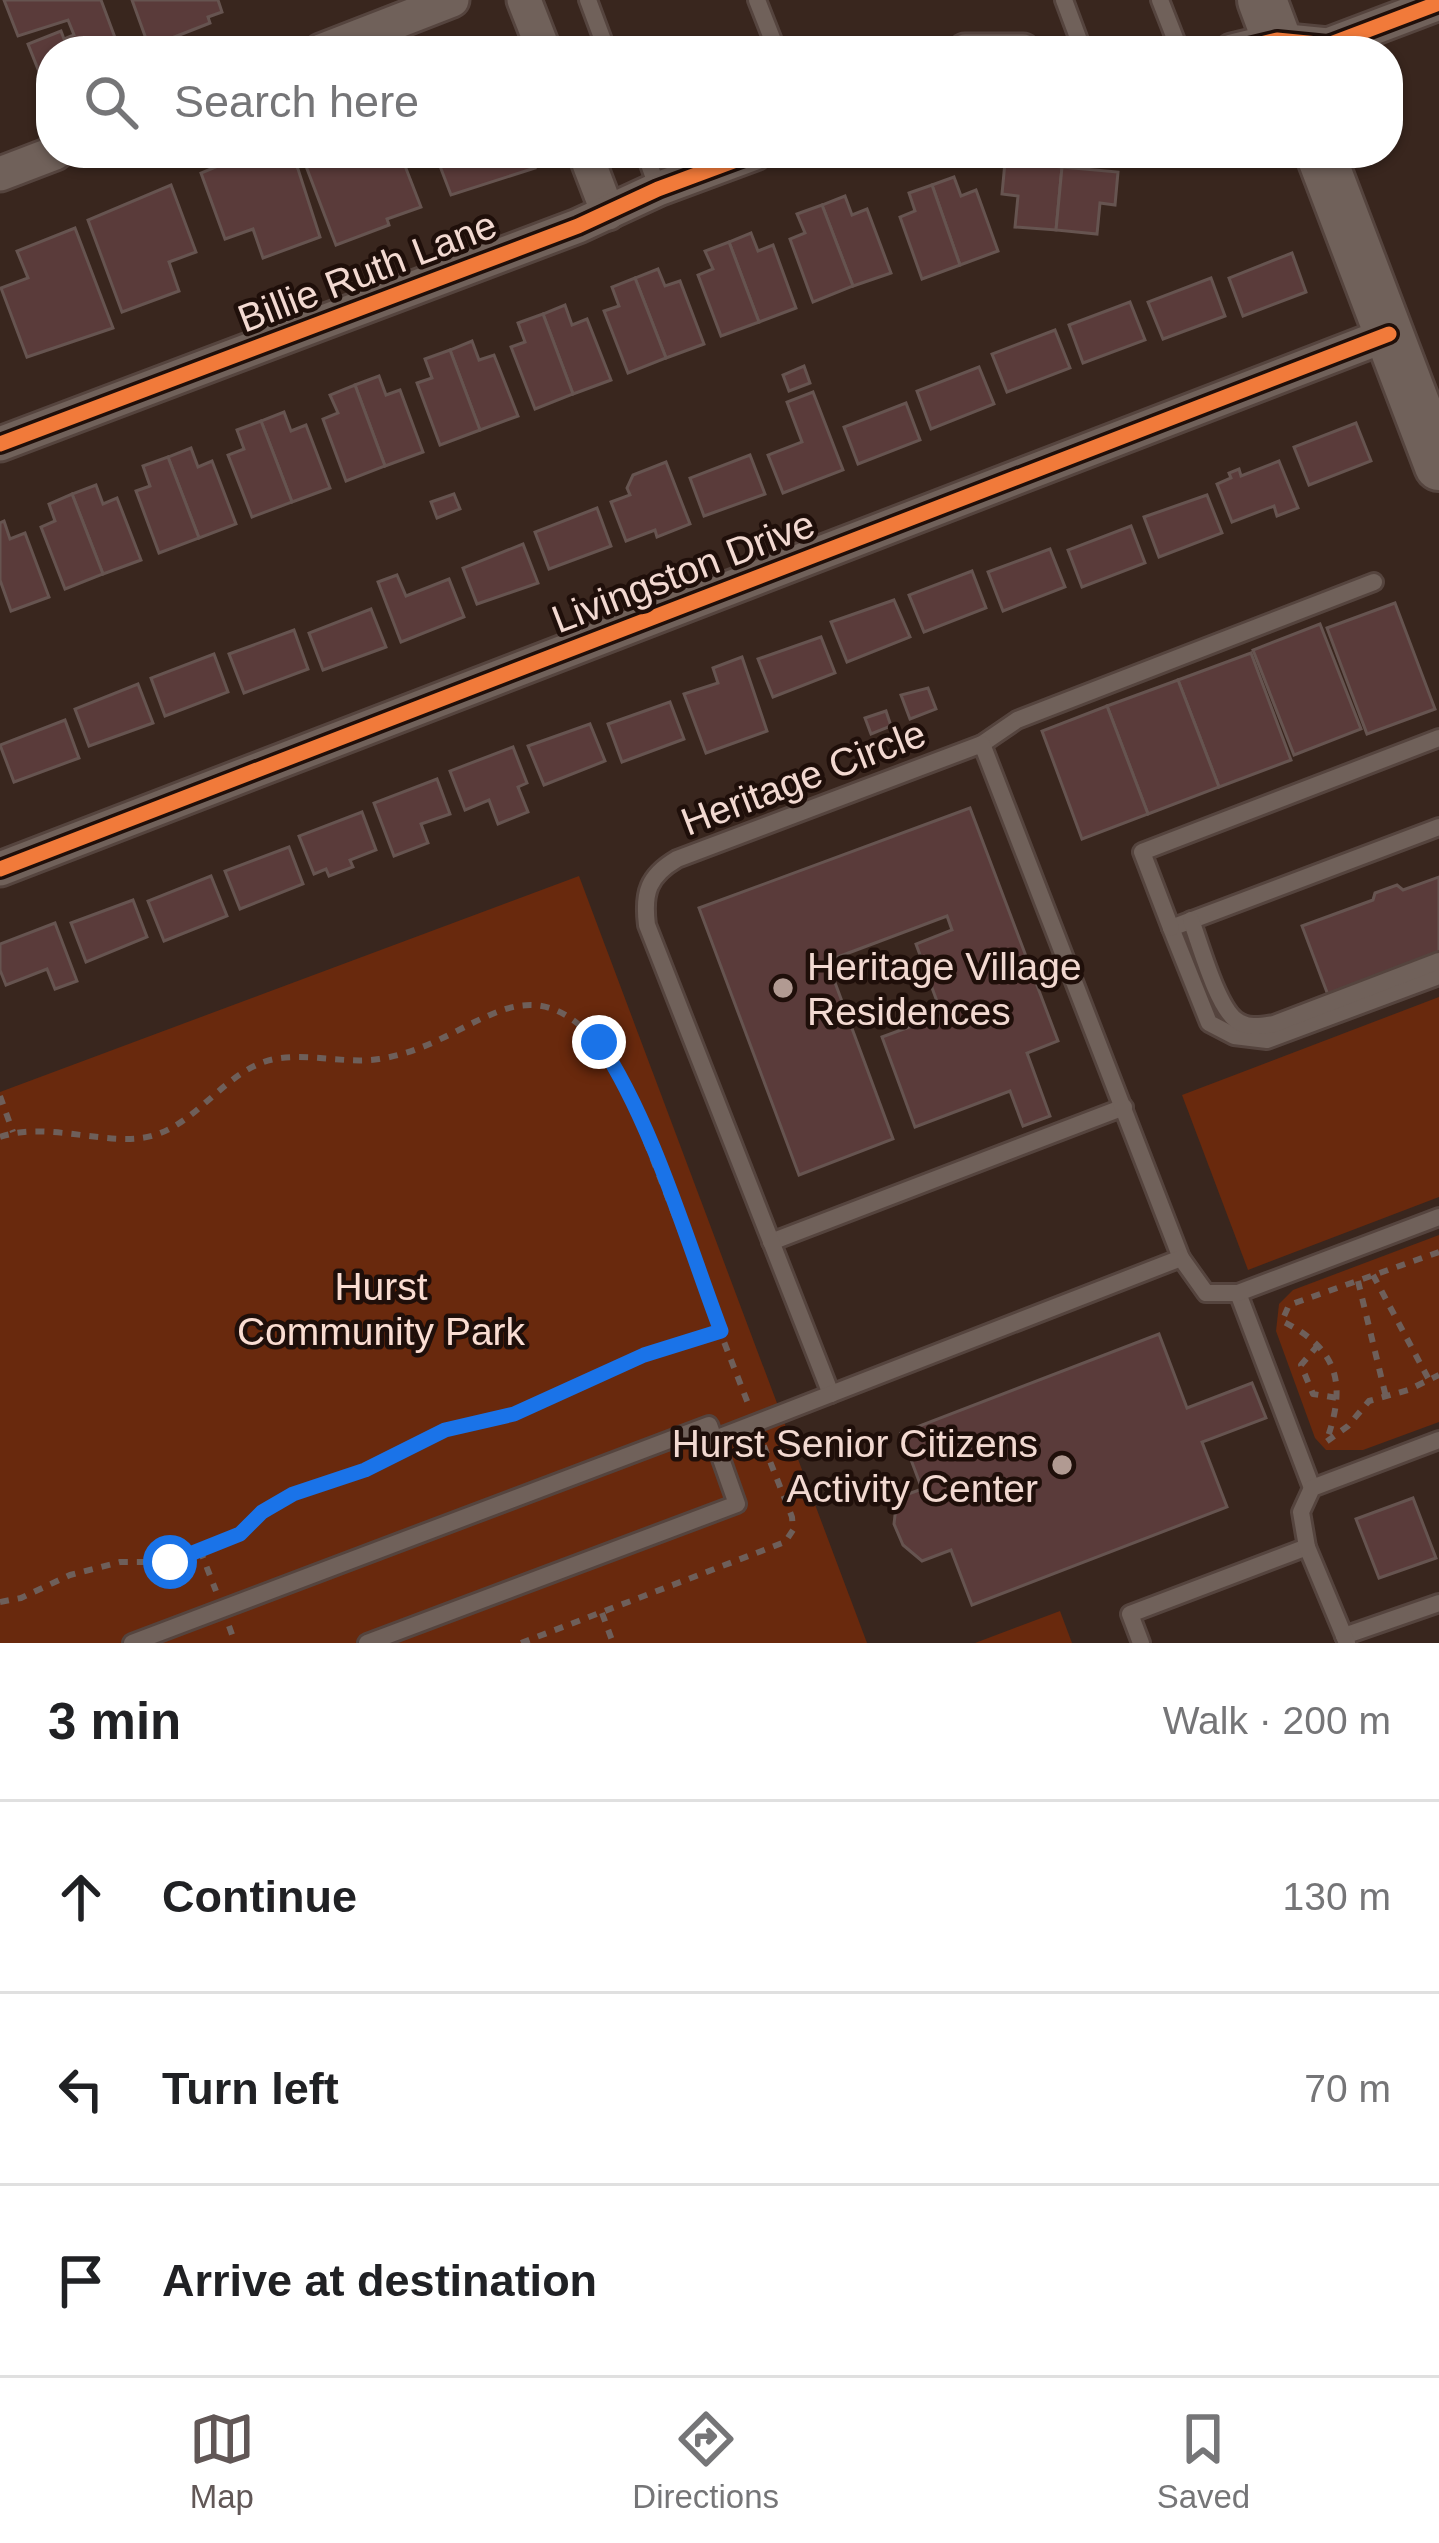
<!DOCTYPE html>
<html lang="en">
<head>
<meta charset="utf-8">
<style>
  body { margin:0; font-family:Helvetica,sans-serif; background:#f6f6f6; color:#202124 }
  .stop { position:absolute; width:36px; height:36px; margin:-27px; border:9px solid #1a73e8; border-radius:50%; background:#fff }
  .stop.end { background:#1a73e8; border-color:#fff; box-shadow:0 3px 12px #0008 }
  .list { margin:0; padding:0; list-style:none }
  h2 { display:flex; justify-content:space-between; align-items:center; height:156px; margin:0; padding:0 48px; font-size:51px }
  h2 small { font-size:39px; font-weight:400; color:#757577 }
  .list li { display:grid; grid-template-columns:78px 1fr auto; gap:36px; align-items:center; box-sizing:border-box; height:192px; padding:0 48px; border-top:3px solid #e0e0e0 }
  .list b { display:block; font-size:45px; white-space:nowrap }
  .list em { font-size:39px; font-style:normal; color:#757577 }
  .icon { flex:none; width:66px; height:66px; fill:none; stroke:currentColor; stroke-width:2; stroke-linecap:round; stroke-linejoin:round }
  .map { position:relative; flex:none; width:1439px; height:1643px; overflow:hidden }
  .search { position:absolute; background:#fff; box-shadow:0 3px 9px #0004; left:36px; right:36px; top:36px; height:132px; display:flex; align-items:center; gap:30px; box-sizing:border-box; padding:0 42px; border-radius:48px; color:#757577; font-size:45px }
  .sheet { height:732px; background:#fff }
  nav { display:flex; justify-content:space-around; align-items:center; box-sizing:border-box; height:168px; border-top:3px solid #e0e0e0; background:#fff; font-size:33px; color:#757577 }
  nav a { display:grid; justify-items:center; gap:6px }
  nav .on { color:#615756 }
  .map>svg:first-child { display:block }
  .green { fill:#69290d }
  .building { fill:#5a3b3a; stroke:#665450; stroke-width:3 }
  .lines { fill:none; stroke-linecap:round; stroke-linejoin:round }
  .service-casing { stroke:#55443e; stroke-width:22 }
  .minor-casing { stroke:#55443e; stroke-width:39 }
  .secondary-casing { stroke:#55443e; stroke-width:54 }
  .path { stroke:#6e5f5a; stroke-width:6; stroke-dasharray:9 9; stroke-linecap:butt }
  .service { stroke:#70615a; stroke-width:16 }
  .minor { stroke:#70615a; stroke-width:33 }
  .secondary { stroke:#70615a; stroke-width:48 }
  .cycleway-casing { stroke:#1f0f0a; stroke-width:22 }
  .cycleway { stroke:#f17a3a; stroke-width:15 }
  .route { stroke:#1a73e8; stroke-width:15 }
  .poi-dot { fill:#b19a92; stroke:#1f0f0a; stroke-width:4.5 }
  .labels { text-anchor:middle; stroke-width:9; stroke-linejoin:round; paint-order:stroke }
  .street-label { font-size:39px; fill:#f2d9d1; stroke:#1f0f0a }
  .poi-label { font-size:39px; fill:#f2d9d1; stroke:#1f0f0a; text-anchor:start }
  .park-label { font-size:39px; fill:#faddd2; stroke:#1f0f0a }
</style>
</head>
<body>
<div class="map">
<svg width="1439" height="1643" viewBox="0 0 1439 1643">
  <rect width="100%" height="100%" fill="#39261e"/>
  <g class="green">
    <polygon points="579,876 867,1643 0,1643 0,1092"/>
    <polygon points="1439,997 1439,1197 1248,1270 1182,1095"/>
    <polygon points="1439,1235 1439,1422 1363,1450 1326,1450 1315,1438 1276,1331 1279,1304 1293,1290"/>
    <polygon points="1060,1611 1072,1643 975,1643"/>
  </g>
  <g class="building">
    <polygon points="4,0 101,0 120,51 51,51 51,85 45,87 28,44 61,31 64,39 74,35 68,20 18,36"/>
    <polygon points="132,0 218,0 222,12 208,17 210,23 149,47"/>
    <polygon points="249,153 289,153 298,169 320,237 263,258 253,229 225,239 201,173"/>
    <polygon points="301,153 400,153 421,207 387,219 389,225 336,245"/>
    <polygon points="435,153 530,153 535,168 451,195"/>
    <polygon points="1005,162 1062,167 1056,230 1015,227 1018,196 1002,194"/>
    <polygon points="1062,167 1118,172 1115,205 1100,203 1097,234 1056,230"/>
    <polygon points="954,177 961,196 976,190 998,251 960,265 932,185"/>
    <polygon points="171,185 196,252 169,262 179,291 122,312 88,220"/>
    <polygon points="932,185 960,265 922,279 900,217 915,211 909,193"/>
    <polygon points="845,196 852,215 867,209 891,273 853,286 822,205"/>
    <polygon points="822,205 853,286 813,302 790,239 805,233 797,214"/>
    <polygon points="75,228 113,328 27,357 1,288 28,278 17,251"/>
    <polygon points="751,233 758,251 773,245 796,308 759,322 729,242"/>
    <polygon points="729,242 759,322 721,336 698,275 713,269 705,251"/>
    <polygon points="1292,253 1306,292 1243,316 1229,278"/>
    <polygon points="658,269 665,286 680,281 704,344 666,358 635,278"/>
    <polygon points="635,278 666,358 628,373 604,311 619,306 612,287"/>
    <polygon points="1211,278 1225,316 1163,339 1148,302"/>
    <polygon points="1130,302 1145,340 1083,363 1069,325"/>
    <polygon points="565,305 572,325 587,319 611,380 573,394 543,314"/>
    <polygon points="543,314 573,394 535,409 511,347 525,342 518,323"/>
    <polygon points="1055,330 1070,368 1007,392 992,354"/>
    <polygon points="472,341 479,360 494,355 518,416 480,430 450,350"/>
    <polygon points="450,350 480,430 440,445 417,383 432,378 425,359"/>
    <polygon points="804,366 810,383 789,391 783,375"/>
    <polygon points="979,367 994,404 931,429 917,391"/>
    <polygon points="379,376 386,395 400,390 423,452 385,466 355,385"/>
    <polygon points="355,385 385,466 346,481 323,419 338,413 330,395"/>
    <polygon points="813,392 843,470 783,493 768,455 802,442 787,402"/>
    <polygon points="906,403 920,440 858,464 844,427"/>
    <polygon points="284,412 291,431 306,425 330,488 292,502 261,421"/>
    <polygon points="261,421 292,502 252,517 228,455 244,449 237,430"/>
    <polygon points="1356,423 1371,461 1309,485 1294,447"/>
    <polygon points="191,448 198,467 212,461 236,524 199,538 168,457"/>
    <polygon points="750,455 765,494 704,516 690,478"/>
    <polygon points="168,457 199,538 159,553 136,491 150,486 143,466"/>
    <polygon points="1279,461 1298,508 1277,516 1274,506 1232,522 1217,484 1231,478 1229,473 1239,469 1241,476"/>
    <polygon points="666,462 690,524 657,537 655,530 626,541 611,502 630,495 627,488 633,475"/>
    <polygon points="96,485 103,504 117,498 141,560 103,574 72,494"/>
    <polygon points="72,494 103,574 65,589 41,527 55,521 49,504"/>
    <polygon points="454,494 460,509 437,518 431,502"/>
    <polygon points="1207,495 1222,533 1159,557 1144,517"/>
    <polygon points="597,508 611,546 549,569 535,532"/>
    <polygon points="4,521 10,539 25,533 49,597 11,611 0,580 0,523"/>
    <polygon points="1131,526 1145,563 1082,587 1068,550"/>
    <polygon points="523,544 538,583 477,604 463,568"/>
    <polygon points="1050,549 1065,587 1003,611 988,572"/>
    <polygon points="972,571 986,608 924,632 909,595"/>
    <polygon points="397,575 406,596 449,579 464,617 401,642 378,582"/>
    <polygon points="894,600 910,637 847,662 831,622"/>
    <polygon points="1395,603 1435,709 1367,734 1327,628"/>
    <polygon points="371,609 386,647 323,670 309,633"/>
    <polygon points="1320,624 1361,729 1294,755 1253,650"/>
    <polygon points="294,630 308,669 244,693 229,654"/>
    <polygon points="821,637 835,673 773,697 758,659"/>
    <polygon points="1251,653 1291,760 1219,787 1178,680"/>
    <polygon points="214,654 228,692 165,716 151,678"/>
    <polygon points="742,657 767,731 706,753 684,694 718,683 713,668"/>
    <polygon points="1178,680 1219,787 1148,814 1107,706"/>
    <polygon points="138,684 153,723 89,746 75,709"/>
    <polygon points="928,688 936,709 910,719 901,695"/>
    <polygon points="670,702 684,739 622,762 608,724"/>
    <polygon points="1107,706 1148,814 1082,839 1042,731"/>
    <polygon points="886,711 891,726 871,734 865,718"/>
    <polygon points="65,720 79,758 14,782 0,745"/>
    <polygon points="590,724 605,761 544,785 528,746"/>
    <polygon points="513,747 527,783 518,787 528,812 498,824 489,800 465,810 450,771"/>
    <polygon points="437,779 450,814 421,824 428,843 394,856 374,803"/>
    <polygon points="970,808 1058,1041 1027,1053 1050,1116 1023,1126 1010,1091 915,1127 882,1037 942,1015 916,944 952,930 947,916 827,961 893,1139 799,1175 699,908"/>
    <polygon points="362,812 376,850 350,860 353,867 329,876 326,869 314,874 299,836"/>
    <polygon points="289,847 303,884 240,909 225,871"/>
    <polygon points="211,876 227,916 164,941 148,901"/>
    <polygon points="1439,877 1439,953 1328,995 1302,926 1373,900 1375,893 1397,885 1403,890"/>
    <polygon points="133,900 147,937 86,962 71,923"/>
    <polygon points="55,923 77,981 55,989 47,969 6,985 0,970 0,944"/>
    <polygon points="1159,1334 1187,1408 1252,1383 1266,1418 1202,1442 1227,1507 972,1605 951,1550 922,1561 903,1545 894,1524 897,1498 922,1489 901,1433"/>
    <polygon points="1413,1498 1436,1558 1379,1578 1356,1519"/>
  </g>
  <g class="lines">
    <defs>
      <g id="service">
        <polyline points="588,0 607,51"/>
        <polyline points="757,0 777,51"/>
        <polyline points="1064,0 1083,51"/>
        <polyline points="1160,0 1180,51"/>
        <polyline points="645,153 658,189"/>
        <polyline points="982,744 1017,720 1374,582"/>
        <polyline points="1439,827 1171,928 1209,1023 1234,1036 1267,1040 1439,976"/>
        <path d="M1191,920C1200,944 1217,1006 1236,1020C1248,1029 1261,1026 1274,1024L1439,961"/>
        <polyline points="1171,928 1142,852 1439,738"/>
        <polyline points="771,1242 1124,1107"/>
        <polyline points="1238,1293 1312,1488"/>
        <path d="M831,1394L647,925C643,893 648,876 677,859L982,744L1181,1258"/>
        <polyline points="715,1439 1181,1258 1206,1293 1238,1293 1439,1217"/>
        <polyline points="1344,1636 1439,1603"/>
        <polyline points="132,1643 709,1425 737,1504 367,1643"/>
        <polyline points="1141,1643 1130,1614 1307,1547"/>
        <polyline points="1347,1643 1307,1547 1301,1512 1312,1488 1439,1440"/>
      </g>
      <g id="minor">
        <polyline points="524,0 544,51"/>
        <polyline points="321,51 452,0"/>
        <polyline points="965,51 1023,51"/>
        <polyline points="1232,51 1277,40 1328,45 1439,3"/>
        <polyline points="585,153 608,213"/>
        <polyline points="0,174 55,153"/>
        <polyline points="0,444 578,226 658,189 755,153"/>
        <polyline points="0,869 1389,334"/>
      </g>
      <g id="secondary">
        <polyline points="1262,0 1281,51"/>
        <polyline points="1320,153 1439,466"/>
      </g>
    </defs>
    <use href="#service" class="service-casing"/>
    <use href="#minor" class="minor-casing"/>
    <use href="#secondary" class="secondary-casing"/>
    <g class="path">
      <polyline points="0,1096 13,1132"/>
      <path d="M0,1137C49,1120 113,1149 155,1135C196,1122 221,1079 261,1063C296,1049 342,1065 379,1059C481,1044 529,939 618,1070L749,1406"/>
      <path d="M1439,1252L1289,1305L1282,1321C1339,1349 1347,1385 1326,1442L1348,1426L1369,1401L1408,1390L1439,1375"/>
      <polyline points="1373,1275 1428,1378"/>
      <polyline points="1358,1281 1386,1397"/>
      <polyline points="1318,1345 1301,1365 1313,1394 1338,1398"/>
      <polyline points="200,1550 216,1591"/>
      <polyline points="0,1602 21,1598 70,1575 120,1562 170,1562 240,1533 262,1512 293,1494 365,1470 445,1430 515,1414 644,1355 721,1331"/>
      <polyline points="602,1613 613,1643"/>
      <polyline points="229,1626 235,1643"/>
      <polyline points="521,1643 785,1542 793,1530 792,1517 762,1441"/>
    </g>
    <use href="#service" class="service"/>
    <use href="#minor" class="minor"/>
    <use href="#secondary" class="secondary"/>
    <defs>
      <g id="cycleway">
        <polyline points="1232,51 1277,40 1328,45 1439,3"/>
        <polyline points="0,444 578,226 658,189 755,153"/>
        <polyline points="0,869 1389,334"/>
      </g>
    </defs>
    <use href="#cycleway" class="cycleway-casing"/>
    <use href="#cycleway" class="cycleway"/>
  </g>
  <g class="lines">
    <path class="route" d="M170,1562L240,1534L262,1512L293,1494L365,1470L445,1430L514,1414L644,1355L721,1331C687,1241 652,1121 599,1042"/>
  </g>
  <g class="poi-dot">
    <circle cx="783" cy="988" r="12"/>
    <circle cx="1062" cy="1465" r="12"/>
  </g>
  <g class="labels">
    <g class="street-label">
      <text transform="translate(367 271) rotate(-21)" y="14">Billie Ruth Lane</text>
      <text transform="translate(683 571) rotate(-21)" y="14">Livingston Drive</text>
      <text transform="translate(803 777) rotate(-21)" y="14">Heritage Circle</text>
    </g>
    <g class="poi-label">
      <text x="807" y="980">Heritage Village<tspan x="807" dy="45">Residences</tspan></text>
      <text x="1038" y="1457" text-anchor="end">Hurst Senior Citizens<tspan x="1038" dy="45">Activity Center</tspan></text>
    </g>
    <g class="park-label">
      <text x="381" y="1300">Hurst<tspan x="381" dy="45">Community Park</tspan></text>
    </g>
  </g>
</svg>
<div class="stop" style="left:170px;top:1562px"></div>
<div class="stop end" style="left:599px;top:1042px"></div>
<div class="search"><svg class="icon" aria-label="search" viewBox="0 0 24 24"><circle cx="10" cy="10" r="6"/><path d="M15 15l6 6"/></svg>Search here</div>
</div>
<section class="sheet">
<h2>3 min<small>Walk · 200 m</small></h2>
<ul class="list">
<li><svg class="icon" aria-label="ahead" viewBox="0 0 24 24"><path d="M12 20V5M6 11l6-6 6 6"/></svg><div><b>Continue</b></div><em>130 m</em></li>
<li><svg class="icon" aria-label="left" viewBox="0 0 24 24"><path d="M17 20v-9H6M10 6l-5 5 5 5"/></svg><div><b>Turn left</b></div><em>70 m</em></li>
<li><svg class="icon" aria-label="arrive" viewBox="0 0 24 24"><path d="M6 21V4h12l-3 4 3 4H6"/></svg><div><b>Arrive at destination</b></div></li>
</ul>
</section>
<nav>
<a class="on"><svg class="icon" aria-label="map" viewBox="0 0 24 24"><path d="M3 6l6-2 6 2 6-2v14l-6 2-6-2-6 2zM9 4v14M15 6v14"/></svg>Map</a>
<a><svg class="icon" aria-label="directions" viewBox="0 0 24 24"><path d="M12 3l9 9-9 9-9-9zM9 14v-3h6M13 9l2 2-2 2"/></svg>Directions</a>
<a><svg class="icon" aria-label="saved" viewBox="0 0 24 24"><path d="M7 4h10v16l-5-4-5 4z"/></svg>Saved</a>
</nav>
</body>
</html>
